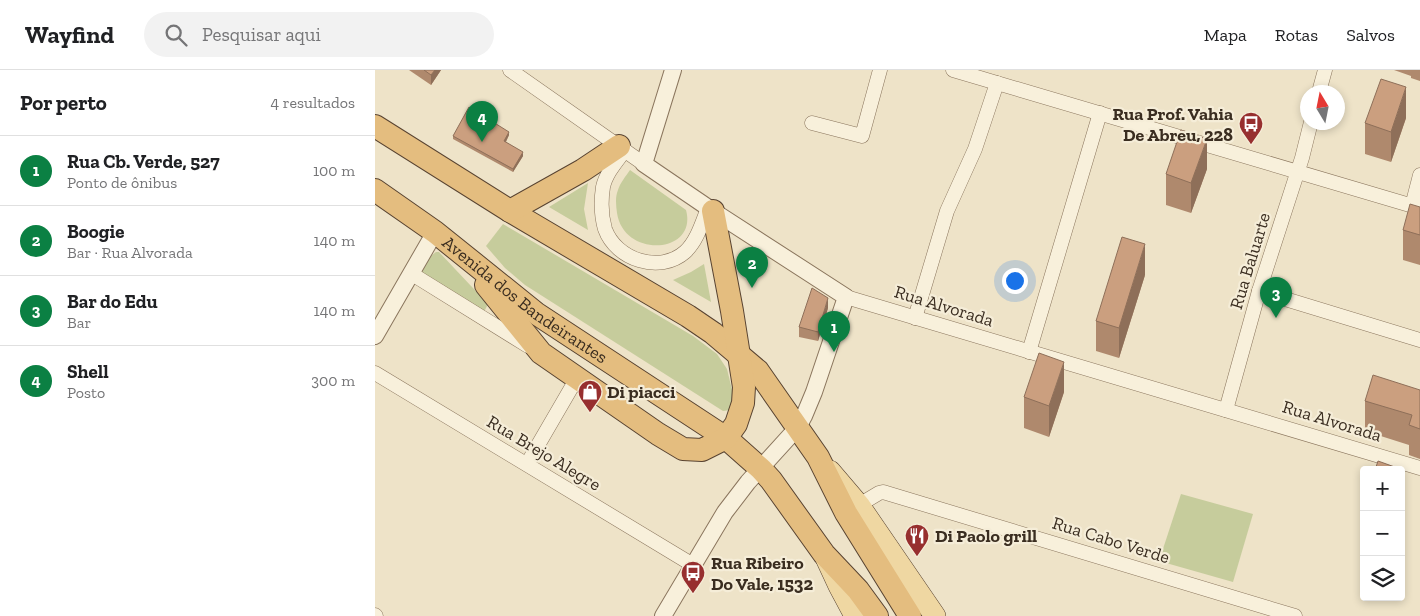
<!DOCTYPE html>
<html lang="pt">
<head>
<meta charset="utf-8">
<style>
  body { margin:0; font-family:"Zilla Slab",serif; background:#f2f2f2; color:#202124 }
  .controls { position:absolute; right:15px; bottom:15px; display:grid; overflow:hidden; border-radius:5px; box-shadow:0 2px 8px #0003 }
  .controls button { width:45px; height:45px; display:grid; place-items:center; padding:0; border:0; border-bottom:1px solid #e0e0e0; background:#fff; color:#202124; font:25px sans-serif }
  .compass { position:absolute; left:925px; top:15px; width:45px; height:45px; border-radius:50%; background:#fff; box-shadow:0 2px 8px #0003; rotate:350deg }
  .you { position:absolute; left:639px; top:210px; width:18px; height:18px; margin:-12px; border:4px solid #fff; border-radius:50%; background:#1a73e8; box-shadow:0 0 0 8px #1a73e833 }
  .badge { display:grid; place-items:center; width:32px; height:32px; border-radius:50%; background:#0b8043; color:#fff; font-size:16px; font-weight:700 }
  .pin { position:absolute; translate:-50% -41px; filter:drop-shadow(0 1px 2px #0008) }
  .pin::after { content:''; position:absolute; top:26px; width:18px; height:15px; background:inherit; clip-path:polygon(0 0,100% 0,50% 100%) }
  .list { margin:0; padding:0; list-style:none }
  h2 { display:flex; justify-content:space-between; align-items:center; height:65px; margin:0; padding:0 20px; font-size:21px }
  h2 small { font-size:16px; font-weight:400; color:#757577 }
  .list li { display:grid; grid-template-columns:32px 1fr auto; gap:15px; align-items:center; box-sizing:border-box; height:70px; padding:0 20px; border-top:1px solid #e0e0e0 }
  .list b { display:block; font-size:19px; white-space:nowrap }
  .list p { margin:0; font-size:16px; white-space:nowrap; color:#757577 }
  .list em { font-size:16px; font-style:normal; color:#757577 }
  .icon { flex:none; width:28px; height:28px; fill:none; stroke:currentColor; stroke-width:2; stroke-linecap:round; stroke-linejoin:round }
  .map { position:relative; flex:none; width:1045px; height:546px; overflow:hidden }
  header { display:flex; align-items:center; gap:30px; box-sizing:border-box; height:70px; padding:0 25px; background:#fff; border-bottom:1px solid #e0e0e0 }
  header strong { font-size:24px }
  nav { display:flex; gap:28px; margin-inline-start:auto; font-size:18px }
  .search { width:350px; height:45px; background:#f2f2f2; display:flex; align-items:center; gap:12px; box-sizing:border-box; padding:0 18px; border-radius:28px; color:#757577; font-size:19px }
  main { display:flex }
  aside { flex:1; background:#fff }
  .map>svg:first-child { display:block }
  .green { fill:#c6cc9c }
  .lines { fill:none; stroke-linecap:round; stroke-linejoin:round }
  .minor-casing { stroke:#8a755d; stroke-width:15 }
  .tertiary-casing { stroke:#8a755d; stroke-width:18 }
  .primary-casing { stroke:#584331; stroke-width:22 }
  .trunk-casing { stroke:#584331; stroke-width:24 }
  .minor { stroke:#f8f0db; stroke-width:14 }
  .tertiary { stroke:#f8f0db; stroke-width:16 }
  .primary { stroke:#efd7a2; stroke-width:21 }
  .trunk { stroke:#e4bd7f; stroke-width:22 }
  .wall { fill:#af896d }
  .shaded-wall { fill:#8e6f59 }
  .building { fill:#cb9f7f; stroke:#8e6f59 }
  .labels { text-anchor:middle; stroke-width:4.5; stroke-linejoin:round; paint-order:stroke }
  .poi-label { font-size:18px; font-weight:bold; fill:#3a2d20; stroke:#f5edd8; text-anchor:start }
  .street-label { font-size:18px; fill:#3a2d20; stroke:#f5edd8 }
</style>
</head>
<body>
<header>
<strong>Wayfind</strong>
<div class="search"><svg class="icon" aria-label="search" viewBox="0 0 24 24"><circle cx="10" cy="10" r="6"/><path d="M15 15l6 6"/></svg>Pesquisar aqui</div>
<nav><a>Mapa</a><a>Rotas</a><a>Salvos</a></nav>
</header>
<main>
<aside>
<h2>Por perto<small>4 resultados</small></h2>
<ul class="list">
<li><span class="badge">1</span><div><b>Rua Cb. Verde, 527</b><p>Ponto de ônibus</p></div><em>100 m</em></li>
<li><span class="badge">2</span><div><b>Boogie</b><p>Bar · Rua Alvorada</p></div><em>140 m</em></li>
<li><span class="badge">3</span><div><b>Bar do Edu</b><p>Bar</p></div><em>140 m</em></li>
<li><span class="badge">4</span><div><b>Shell</b><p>Posto</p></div><em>300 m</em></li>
</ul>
</aside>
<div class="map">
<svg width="1045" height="546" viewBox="0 0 1045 546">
  <rect width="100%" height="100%" fill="#eee3c8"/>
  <g class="green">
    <path d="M255,100L311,140C323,184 249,189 242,143C241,135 240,127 243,120C245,113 251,106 255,100Z"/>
    <polygon points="213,113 209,139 213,160 174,137"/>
    <polygon points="128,154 318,266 342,284 352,299 359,328 356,340 348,341 150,215 130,198 111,176"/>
    <polygon points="61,182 64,182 113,234 108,244 47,205 45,200 52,189"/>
    <polygon points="329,194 336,232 298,210 316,202"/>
    <polygon points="806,424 878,444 858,512 784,491"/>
  </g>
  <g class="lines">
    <defs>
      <g id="minor">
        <polyline points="135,0 269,94"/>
        <polyline points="578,0 1045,138"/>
        <polyline points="944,22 950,0"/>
        <polyline points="437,53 487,66 505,0"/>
        <path d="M250,80C242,91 231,103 228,117C226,130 226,145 230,159C241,190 285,204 310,182C322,171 327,153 333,138"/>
        <polyline points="1037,136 1045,105"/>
        <polyline points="37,204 153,276"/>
        <polyline points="884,221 1045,270"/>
        <polyline points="471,227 1045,398"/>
        <polyline points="540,248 572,141 600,79 622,13"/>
        <polyline points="654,282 725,43"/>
        <polyline points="0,303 318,495"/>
        <polyline points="851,340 884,221 927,88 936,52"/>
        <polyline points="152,394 202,308"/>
        <polyline points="484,435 504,423 508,422 920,546"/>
        <polyline points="0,545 1,546"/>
      </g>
      <g id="tertiary">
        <polyline points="0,266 60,162"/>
        <polyline points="288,546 350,442 373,412 423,357 429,346 439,322 471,227 338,141 269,94 298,0"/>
      </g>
      <g id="primary">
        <polyline points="455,401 484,435 560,546"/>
        <polyline points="451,488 464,516 480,546"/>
      </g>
      <g id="trunk">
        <polyline points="0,56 135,141 313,246 338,263 383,301 443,387 471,443 535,546"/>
        <path id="s1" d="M0,120L60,162L162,244L351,368L386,399L396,410L449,484L483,520L502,546"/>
        <polyline points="135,141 208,100 244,76"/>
        <polyline points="111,215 166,283 283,364 308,379 327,380 351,368 361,354 368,333 369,317 357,241 338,141"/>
      </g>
    </defs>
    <use href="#minor" class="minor-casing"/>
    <use href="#tertiary" class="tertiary-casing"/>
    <use href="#primary" class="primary-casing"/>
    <use href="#trunk" class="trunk-casing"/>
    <use href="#minor" class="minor"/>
    <use href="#tertiary" class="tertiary"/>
    <use href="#primary" class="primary"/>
    <use href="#trunk" class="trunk"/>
  </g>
  <g class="wall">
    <polygon points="34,0 66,0 56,15"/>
    <polygon points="1019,0 1045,0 1045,11 1036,8 1036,6"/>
    <polygon points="1031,48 1016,92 990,84 990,53"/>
    <polygon points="134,65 131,72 148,86 138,102 78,69 78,66"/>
    <polygon points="832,99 816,143 791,135 791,104"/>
    <polygon points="1045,137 1045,195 1028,190 1028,160"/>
    <polygon points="770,205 744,288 721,281 721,251"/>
    <polygon points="453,238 443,271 424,267 424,257"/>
    <polygon points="1045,320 1045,389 1034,385 1034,375 990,361 990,331"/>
    <polygon points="689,322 674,367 649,358 649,327"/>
    <polygon points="989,432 989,466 988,466 988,436"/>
  </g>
  <g class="shaded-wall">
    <polygon points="60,0 66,0 56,15 56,5"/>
    <polygon points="1031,17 1031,48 1016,92 1016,62"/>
    <polygon points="134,62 134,65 129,75 129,71"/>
    <polygon points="832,69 832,99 816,143 816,113"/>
    <polygon points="148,82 148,86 138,102 138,99"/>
    <polygon points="770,174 770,205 744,288 744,258"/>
    <polygon points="453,228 453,238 443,271 443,262"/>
    <polygon points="689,292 689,322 674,367 674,336"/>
    <polygon points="1028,400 1028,430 1026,436 1026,406"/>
  </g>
  <g class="building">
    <polygon points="49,0 60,0 56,5"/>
    <polygon points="1006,9 1031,17 1016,62 990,53"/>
    <polygon points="94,37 134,62 129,71 148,82 138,99 78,66"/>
    <polygon points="806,60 832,69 816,113 791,104"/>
    <polygon points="1035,134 1045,137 1045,165 1028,160"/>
    <polygon points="747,167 770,174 744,258 721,251"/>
    <polygon points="437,218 453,228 443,262 424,257"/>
    <polygon points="664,283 689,292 674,336 649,327"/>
    <polygon points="998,305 1045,320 1045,359 1034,355 1037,345 990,331"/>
    <polygon points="1003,391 1028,400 1026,406 1026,400 1000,400"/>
  </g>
  <defs>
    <symbol id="bus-pin" viewBox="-11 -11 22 30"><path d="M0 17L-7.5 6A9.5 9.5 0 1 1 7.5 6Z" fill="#972f2f" stroke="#f5edd8"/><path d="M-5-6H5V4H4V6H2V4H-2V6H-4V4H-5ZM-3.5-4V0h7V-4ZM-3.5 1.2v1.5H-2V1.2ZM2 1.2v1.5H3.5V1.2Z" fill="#fff"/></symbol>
    <symbol id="shop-pin" viewBox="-11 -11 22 30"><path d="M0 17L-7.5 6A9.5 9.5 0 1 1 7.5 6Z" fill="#972f2f" stroke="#f5edd8"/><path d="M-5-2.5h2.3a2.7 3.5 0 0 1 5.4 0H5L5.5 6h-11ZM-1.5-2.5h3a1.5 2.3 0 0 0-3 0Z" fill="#fff"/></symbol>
    <symbol id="restaurant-pin" viewBox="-11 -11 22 30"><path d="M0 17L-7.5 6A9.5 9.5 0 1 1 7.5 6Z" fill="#972f2f" stroke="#f5edd8"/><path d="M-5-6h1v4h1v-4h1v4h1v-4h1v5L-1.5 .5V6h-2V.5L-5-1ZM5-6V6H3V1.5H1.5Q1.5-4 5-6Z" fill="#fff"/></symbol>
  </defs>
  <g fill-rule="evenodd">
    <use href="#bus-pin" x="862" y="40" width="28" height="38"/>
    <use href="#shop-pin" x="201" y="308" width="28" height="38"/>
    <use href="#restaurant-pin" x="528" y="452" width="28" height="38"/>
    <use href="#bus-pin" x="304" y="489" width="28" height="38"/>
  </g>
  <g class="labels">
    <g class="poi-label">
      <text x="858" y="50" text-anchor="end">Rua Prof. Vahia<tspan x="858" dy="21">De Abreu, 228</tspan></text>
      <text x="232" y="328">Di piacci</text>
      <text x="560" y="472">Di Paolo grill</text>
      <text x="336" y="499">Rua Ribeiro<tspan x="336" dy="21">Do Vale, 1532</tspan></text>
    </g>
    <g class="street-label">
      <text transform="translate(875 191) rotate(-73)" y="6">Rua Baluarte</text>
      <text dy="6" stroke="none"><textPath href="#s1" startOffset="186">Avenida dos Bandeirantes</textPath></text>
      <text transform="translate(569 236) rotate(17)" y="6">Rua Alvorada</text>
      <text transform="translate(957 351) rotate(17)" y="6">Rua Alvorada</text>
      <text transform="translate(169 383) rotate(31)" y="6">Rua Brejo Alegre</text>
      <text transform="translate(736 470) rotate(17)" y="6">Rua Cabo Verde</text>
    </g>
  </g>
</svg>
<div class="controls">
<button>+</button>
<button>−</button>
<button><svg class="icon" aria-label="layers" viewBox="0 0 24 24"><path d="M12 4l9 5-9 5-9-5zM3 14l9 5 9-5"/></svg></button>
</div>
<svg class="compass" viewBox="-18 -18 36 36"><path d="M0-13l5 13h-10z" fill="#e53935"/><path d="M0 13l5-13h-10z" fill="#757577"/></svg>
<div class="you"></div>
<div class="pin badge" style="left:459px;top:282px">1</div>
<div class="pin badge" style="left:377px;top:218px">2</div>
<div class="pin badge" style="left:901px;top:248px">3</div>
<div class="pin badge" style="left:107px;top:72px">4</div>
</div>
</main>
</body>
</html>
